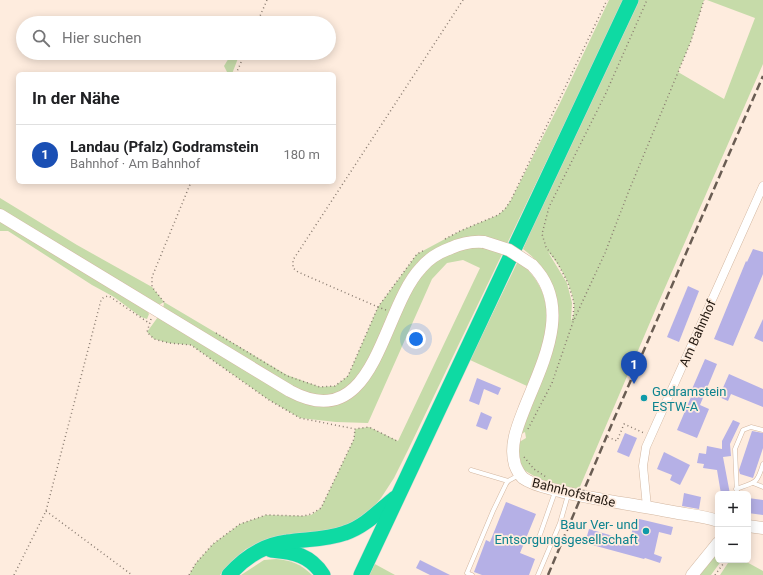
<!DOCTYPE html>
<html lang="de">
<head>
<meta charset="utf-8">
<style>
  body { margin:0; font-family:Roboto,sans-serif; background:#f2f2f2; color:#202124 }
  .controls { position:absolute; right:12px; bottom:12px; display:grid; overflow:hidden; border-radius:6px; box-shadow:0 2px 10px #0003 }
  .controls button { width:36px; height:36px; display:grid; place-items:center; padding:0; border:0; border-bottom:1px solid #e0e0e0; background:#fff; color:#202124; font:20px sans-serif }
  .you { position:absolute; left:416px; top:339px; width:14px; height:14px; margin:-10px; border:3px solid #fff; border-radius:50%; background:#1a73e8; box-shadow:0 0 0 6px #1a73e833 }
  .badge { display:grid; place-items:center; width:26px; height:26px; border-radius:50%; background:#ea580c; color:#fff; font-size:13px; font-weight:700 }
  .pin { position:absolute; translate:-50% -33px; filter:drop-shadow(0 1px 2px #0008) }
  .pin::after { content:''; position:absolute; top:21px; width:14px; height:12px; background:inherit; clip-path:polygon(0 0,100% 0,50% 100%) }
  .list { margin:0; padding:0; list-style:none }
  h2 { display:flex; justify-content:space-between; align-items:center; height:52px; margin:0; padding:0 16px; font-size:17px }
  h2 small { font-size:13px; font-weight:400; color:#757577 }
  .list li { display:grid; grid-template-columns:26px 1fr auto; gap:12px; align-items:center; box-sizing:border-box; height:60px; padding:0 16px; border-top:1px solid #e0e0e0 }
  .list b { display:block; font-size:15px; white-space:nowrap }
  .list p { margin:0; font-size:13px; white-space:nowrap; color:#757577 }
  .list em { font-size:13px; font-style:normal; color:#757577 }
  .icon { flex:none; width:22px; height:22px; fill:none; stroke:currentColor; stroke-width:2; stroke-linecap:round; stroke-linejoin:round }
  .map { position:relative; flex:none; width:763px; height:575px; overflow:hidden }
  .search { position:absolute; background:#fff; box-shadow:0 2px 10px #0003; left:16px; top:16px; width:320px; height:44px; display:flex; align-items:center; gap:10px; box-sizing:border-box; padding:0 14px; border-radius:22px; color:#757577; font-size:15px }
  .panel { position:absolute; background:#fff; box-shadow:0 2px 10px #0003; left:16px; top:72px; width:320px; height:112px; border-radius:6px }
  .map>svg:first-child { display:block }
  .green { fill:#c6dba9; fill-rule:evenodd }
  .building { fill:#b5b0e6 }
  .lines { fill:none; stroke-linecap:round; stroke-linejoin:round }
  .lane-casing { stroke:#d3b7a1; stroke-width:5 }
  .street-casing { stroke:#d3b7a1; stroke-width:9 }
  .secondary-casing { stroke:#d3b7a1; stroke-width:13 }
  .highway-casing { stroke:#d7d6d4; stroke-width:16 }
  .path { stroke:#8a7c71; stroke-width:1.5; stroke-dasharray:1 3; stroke-linecap:butt }
  .lane { stroke:#fff; stroke-width:4 }
  .street { stroke:#fff; stroke-width:8 }
  .secondary { stroke:#fff; stroke-width:12 }
  .highway { stroke:#0edaa3; stroke-width:15 }
  .rail { stroke:#6a5d53; stroke-width:2.5; stroke-dasharray:8 4; stroke-linecap:butt }
  .secondary-bridge-casing { stroke:#d3b7a1; stroke-width:13; stroke-linecap:butt }
  .secondary-bridge { stroke:#fff; stroke-width:12 }
  .culture-dot { fill:#0f9aa8; stroke:#feecde; stroke-width:1.5 }
  .labels { text-anchor:middle; stroke-width:3.5; stroke-linejoin:round; paint-order:stroke }
  .street-label { font-size:13px; fill:#231911; stroke:#feecde }
  .culture-label { font-size:13px; fill:#0d838f; stroke:#feecde; text-anchor:start }
</style>
</head>
<body>
<div class="map">
<svg width="763" height="575" viewBox="0 0 763 575">
  <rect width="100%" height="100%" fill="#feecde"/>
  <g class="green">
    <polygon points="609,0 624,0 409,448 394,478 381,498 369,512 346,529 267,540 246,549 231,562 220,575 189,575 196,563 213,544 240,524 266,515 303,516 311,515 321,508 354,439 355,429 369,427 398,441 480,268 463,260 447,263 432,279 368,423 336,422 300,418 269,400 191,345 169,343 154,339 147,332 163,310 164,302 157,306 0,212 0,198 77,245 152,287 164,302 287,375 320,387 335,386 348,376 378,307 417,254 460,231 498,215 505,209 511,200 560,103"/>
    <path d="M638,0H704L691,41L678,72L724,99L755,18L707,0H763V64L657,306L579,489L544,482L524,470L518,458L516,444L526,438L525,432L517,436L555,339C562,301 554,272 523,249L537,215ZM548,252C561,265 582,302 571,321L572,303L567,283Z"/>
    <polygon points="232,53 240,53 232,74 228,74 224,66"/>
    <polygon points="0,221 147,311 149,314 147,319 141,317 114,297 92,285 8,231 0,231"/>
    <path d="M518,261C563,297 546,341 527,386L470,360Z"/>
    <polygon points="718,550 718,560 722,560 711,575 699,575"/>
    <path d="M276,559C290,560 301,564 312,575H241L264,560Z"/>
    <polygon points="730,560 743,560 763,571 763,575 720,575"/>
    <polygon points="373,563 395,575 368,575"/>
  </g>
  <g class="building">
    <polygon points="753,249 763,252 763,274 733,346 714,339 746,261 747,262"/>
    <polygon points="688,286 699,291 679,342 667,337"/>
    <polygon points="763,319 763,342 754,338"/>
    <polygon points="705,359 717,364 700,405 709,409 697,438 677,430 691,397 689,396"/>
    <polygon points="729,374 763,389 763,407 731,394 728,401 719,397"/>
    <polygon points="477,378 501,388 498,395 484,389 479,405 469,401"/>
    <polygon points="481,412 492,417 487,430 476,426"/>
    <polygon points="733,420 740,423 730,444 731,456 723,457 730,494 721,494 717,470 703,468 704,464 697,463 699,453 706,454 707,446 722,449 722,441"/>
    <polygon points="752,431 763,433 763,448 753,478 740,474 739,470"/>
    <polygon points="625,433 637,438 629,457 617,452"/>
    <polygon points="664,452 690,465 680,485 670,480 672,475 657,469"/>
    <polygon points="684,493 701,497 699,509 682,506"/>
    <polygon points="748,498 763,500 763,515 748,513"/>
    <polygon points="506,502 536,514 520,553 535,559 529,575 482,575 474,572 486,540 490,542"/>
    <polygon points="635,518 673,527 671,535 659,532 654,554 662,557 660,563 645,558 644,559 585,543 589,529 630,541"/>
    <polygon points="420,560 450,575 430,575 416,568"/>
  </g>
  <g class="lines">
    <defs>
      <g id="lane">
        <polyline points="471,470 508,481"/>
        <polyline points="753,483 763,487"/>
        <path d="M736,489C756,482 757,484 763,464"/>
        <polyline points="737,494 735,449 743,430 751,427 763,430"/>
        <polyline points="536,546 555,492"/>
        <polyline points="472,575 467,573 493,511 506,484 508,481 519,475"/>
        <polyline points="538,575 560,523 568,495"/>
      </g>
      <polyline id="street" points="647,507 643,466 646,447 763,186"/>
      <g id="secondary">
        <path d="M0,215L290,391C376,437 381,310 421,268C429,258 440,252 451,248C462,243 472,241 484,242"/>
        <path d="M532,265C573,306 543,362 525,407C518,425 509,445 515,465C517,470 519,474 523,478C534,486 550,488 563,492C599,500 637,505 673,512C688,515 704,516 718,521"/>
        <polyline points="748,526 763,528"/>
        <polyline points="692,575 718,543"/>
      </g>
      <g id="highway">
        <path d="M271,550C294,552 310,555 323,575"/>
        <path d="M229,575C244,558 263,545 287,542C306,539 326,540 345,533C364,527 379,511 395,498"/>
        <polyline points="361,575 631,0"/>
      </g>
    </defs>
    <use href="#lane" class="lane-casing"/>
    <use href="#street" class="street-casing"/>
    <use href="#secondary" class="secondary-casing"/>
    <use href="#highway" class="highway-casing"/>
    <g class="path">
      <polyline points="257,23 267,0"/>
      <polyline points="236,74 245,53"/>
      <polyline points="445,239 460,231 498,215 505,209 511,200 607,0"/>
      <polyline points="423,251 417,254 378,307 298,272 293,268 293,260 463,0"/>
      <polyline points="164,302 152,287 152,277 191,182"/>
      <polyline points="151,319 147,332 154,339 169,343 191,345 269,400 300,418 355,429 369,427 397,441"/>
      <polyline points="573,320 574,303 568,283 557,262 546,247 542,234 549,207 606,93 647,0"/>
      <polyline points="216,333 287,376 320,387 335,386 348,376 378,307 386,310"/>
      <polyline points="528,429 552,383 573,322 605,253 628,193 691,41 704,0"/>
      <polyline points="608,437 617,441 624,424 644,433"/>
      <polyline points="524,457 534,469 546,477"/>
      <polyline points="46,511 132,575"/>
      <polyline points="14,575 46,511 101,300 104,297 109,296 149,323"/>
      <polyline points="189,575 196,563 213,544 240,524 266,515 303,516 311,514 321,508 354,439 355,429"/>
      <polyline points="715,575 726,560"/>
    </g>
    <use href="#lane" class="lane"/>
    <use href="#street" class="street"/>
    <use href="#secondary" class="secondary"/>
    <use href="#highway" class="highway"/>
    <polyline class="rail" points="548,575 614,419 763,76"/>
    <defs>
      <polyline id="secondary-bridge" points="484,242 509,250 532,265"/>
    </defs>
    <use href="#secondary-bridge" class="secondary-bridge-casing"/>
    <use href="#secondary-bridge" class="secondary-bridge"/>
  </g>
  <g class="culture-dot">
    <circle cx="644" cy="398" r="4"/>
    <circle cx="646" cy="531" r="4"/>
  </g>
  <g class="labels">
    <g class="street-label">
      <text transform="translate(697 333) rotate(-66)" y="5">Am Bahnhof</text>
      <text transform="translate(574 492) rotate(14)" y="5">Bahnhofstraße</text>
    </g>
    <g class="culture-label">
      <text x="652" y="396">Godramstein<tspan x="652" dy="15">ESTW-A</tspan></text>
      <text x="638" y="529" text-anchor="end">Baur Ver- und<tspan x="638" dy="15">Entsorgungsgesellschaft</tspan></text>
    </g>
  </g>
</svg>
<div class="controls">
<button>+</button>
<button>−</button>
</div>
<div class="you"></div>
<div class="pin badge" style="left:634px;top:384px;background:#1a4fb4">1</div>
<div class="search"><svg class="icon" aria-label="search" viewBox="0 0 24 24"><circle cx="10" cy="10" r="6"/><path d="M15 15l6 6"/></svg>Hier suchen</div>
<section class="panel">
<h2>In der Nähe<small></small></h2>
<ul class="list">
<li><span class="badge" style="background:#1a4fb4">1</span><div><b>Landau (Pfalz) Godramstein</b><p>Bahnhof · Am Bahnhof</p></div><em>180 m</em></li>
</ul>
</section>
</div>
</body>
</html>
